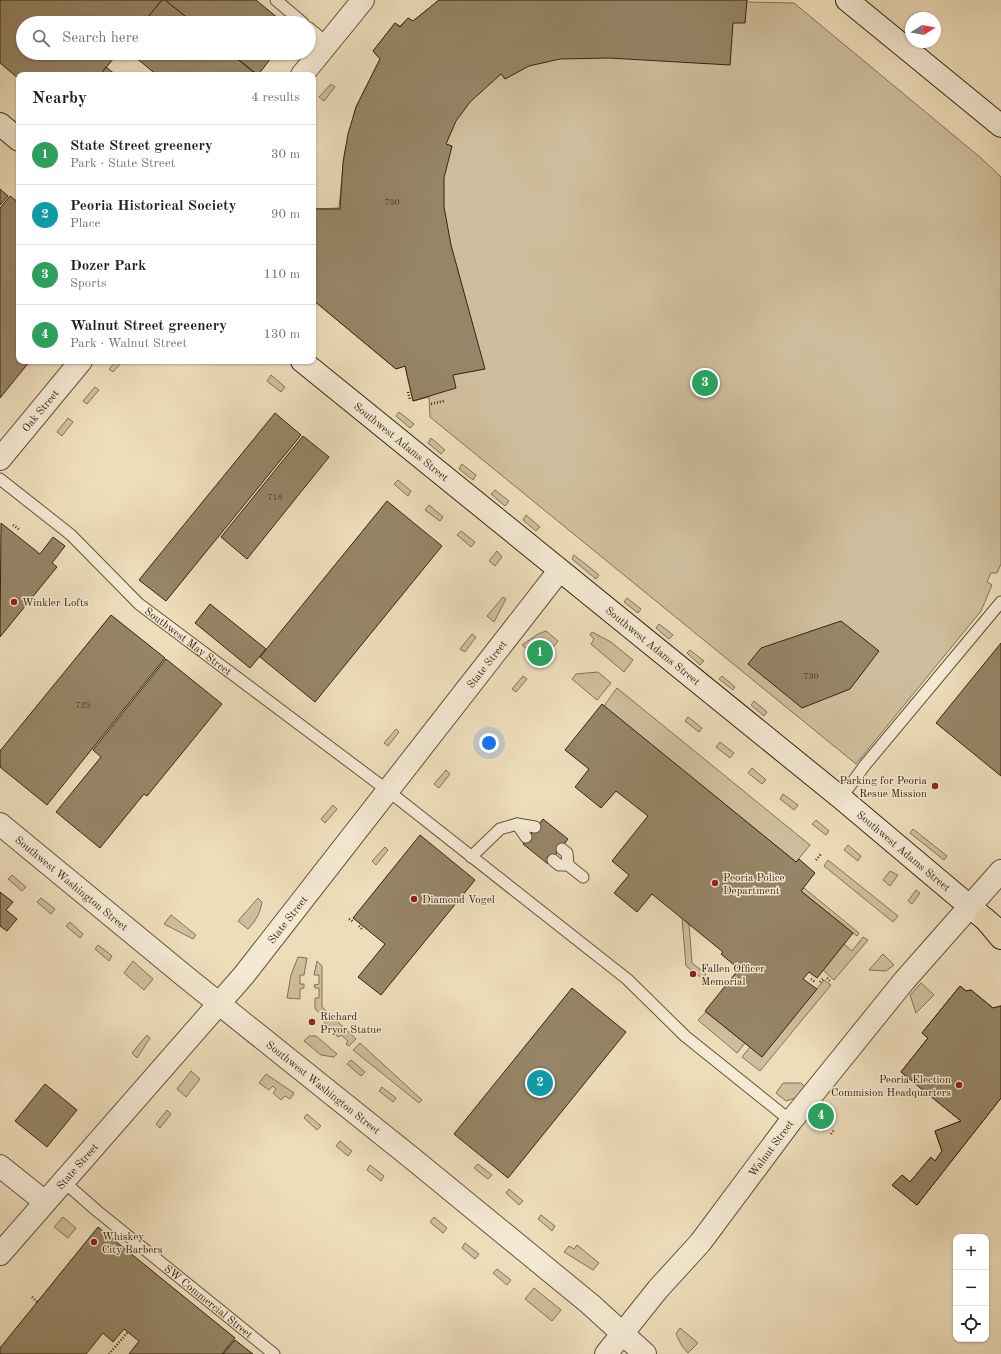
<!DOCTYPE html>
<html lang="en">
<head>
<meta charset="utf-8">
<style>
  body { margin:0; font-family:"Old Standard TT",serif; background:#f2f2f2; color:#202124 }
  .controls { position:absolute; right:12px; bottom:12px; display:grid; overflow:hidden; border-radius:8px; box-shadow:0 1px 3px #0004 }
  .controls button { width:36px; height:36px; display:grid; place-items:center; padding:0; border:0; border-bottom:1px solid #e0e0e0; background:#fff; color:#202124; font:20px sans-serif }
  .compass { position:absolute; left:905px; top:12px; width:36px; height:36px; border-radius:50%; background:#fff; box-shadow:0 1px 3px #0004; rotate:79deg }
  .you { position:absolute; left:489px; top:743px; width:14px; height:14px; margin:-10px; border:3px solid #fff; border-radius:50%; background:#1a73e8; box-shadow:0 0 0 6px #1a73e833 }
  .badge { display:grid; place-items:center; width:26px; height:26px; border-radius:50%; background:#b45309; color:#fff; font-size:13px; font-weight:700 }
  .pin { position:absolute; translate:-50% -50%; border:2px solid #fff; box-shadow:0 1px 4px #0006 }
  .list { margin:0; padding:0; list-style:none }
  h2 { display:flex; justify-content:space-between; align-items:center; height:52px; margin:0; padding:0 16px; font-size:17px }
  h2 small { font-size:13px; font-weight:400; color:#757577 }
  .list li { display:grid; grid-template-columns:26px 1fr auto; gap:12px; align-items:center; box-sizing:border-box; height:60px; padding:0 16px; border-top:1px solid #e0e0e0 }
  .list b { display:block; font-size:15px; white-space:nowrap }
  .list p { margin:0; font-size:13px; white-space:nowrap; color:#757577 }
  .list em { font-size:13px; font-style:normal; color:#757577 }
  .icon { flex:none; width:22px; height:22px; fill:none; stroke:currentColor; stroke-width:2; stroke-linecap:round; stroke-linejoin:round }
  .map { position:relative; flex:none; width:1001px; height:1354px; overflow:hidden }
  .search { position:absolute; background:#fff; box-shadow:0 1px 3px #0004; left:16px; top:16px; width:300px; height:44px; display:flex; align-items:center; gap:10px; box-sizing:border-box; padding:0 14px; border-radius:22px; color:#757577; font-size:15px }
  .panel { position:absolute; background:#fff; box-shadow:0 1px 3px #0004; left:16px; top:72px; width:300px; height:292px; border-radius:8px }
  .map>svg:first-child { display:block }
  .green { fill:#cfbe9d; stroke:#837255 }
  .building { fill:#968567; stroke:#37250d }
  .lines { fill:none; stroke-linecap:round; stroke-linejoin:round }
  .service-casing { stroke:#655338; stroke-width:13 }
  .minor-casing { stroke:#655338; stroke-width:24 }
  .tertiary-casing { stroke:#655338; stroke-width:24 }
  .secondary-casing { stroke:#37250d; stroke-width:24 }
  .primary-casing { stroke:#37250d; stroke-width:24 }
  .path { stroke:#37250d; stroke-width:2.5; stroke-dasharray:1 2; stroke-linecap:butt }
  .service { stroke:#f4e9d3; stroke-width:11 }
  .minor { stroke:#f4e9d3; stroke-width:22 }
  .tertiary { stroke:#f4e9d3; stroke-width:22 }
  .secondary { stroke:#f4e9d3; stroke-width:22 }
  .primary { stroke:#edb; stroke-width:22 }
  .poi-dot { fill:#8f2418; stroke:#f4e9d3; stroke-width:1.5 }
  .labels { text-anchor:middle; stroke-width:3; stroke-linejoin:round; paint-order:stroke }
  .number-label { font-size:9px; fill:#4f3d24 }
  .street-label { font-size:11px; fill:#37250d; stroke:#f4e9d3 }
  .poi-label { font-size:11px; fill:#37250d; stroke:#f4e9d3; text-anchor:start }
</style>
</head>
<body>
<div class="map">
<svg width="1001" height="1354" viewBox="0 0 1001 1354">
  <rect width="100%" height="100%" fill="#edb"/>
  <filter id="stains"><feTurbulence type="fractalNoise" baseFrequency=".005" numOctaves="4"/><feColorMatrix values="0 0 0 0 .2 0 0 0 0 .09 0 0 0 0 .02 0 0 0 .5 -.17"/></filter>
  <radialGradient id="worn" r=".72"><stop offset=".6" stop-color="#630" stop-opacity="0"/><stop offset="1" stop-color="#630" stop-opacity=".3"/></radialGradient>
  <g class="green">
    <polygon points="439,0 747,0 747,2 794,3 981,158 1001,177 1001,564 997,573 991,573 987,582 992,585 981,611 856,764 430,417 429,397 413,401 405,366 396,369 313,300 313,209 339,208 344,155 356,107 380,59 373,51 395,23 400,26 408,18 413,21"/>
    <polygon points="331,84 335,87 324,101 319,97"/>
    <polygon points="116,361 123,361 113,372 109,369"/>
    <polygon points="271,375 285,387 281,392 267,381"/>
    <polygon points="95,387 99,390 87,404 83,401"/>
    <polygon points="399,412 414,424 410,428 396,416"/>
    <polygon points="68,418 73,422 62,436 57,432"/>
    <polygon points="431,438 445,450 441,454 428,443"/>
    <polygon points="462,464 476,475 473,480 459,469"/>
    <polygon points="398,480 411,491 408,496 394,484"/>
    <polygon points="495,490 509,501 505,506 491,494"/>
    <polygon points="429,505 443,517 440,521 425,510"/>
    <polygon points="526,515 540,527 536,531 523,520"/>
    <polygon points="461,531 475,542 471,547 457,535"/>
    <polygon points="497,551 502,557 495,566 489,561"/>
    <polygon points="574,555 599,575 596,579 572,559"/>
    <polygon points="503,597 506,599 494,622 487,616"/>
    <polygon points="627,598 641,609 638,613 624,602"/>
    <polygon points="659,624 673,635 669,639 656,628"/>
    <polygon points="546,631 558,641 542,661 522,645 538,634"/>
    <polygon points="592,632 611,642 633,660 624,672 591,644 594,639 590,635"/>
    <polygon points="472,634 476,637 465,652 460,649"/>
    <polygon points="690,650 704,661 700,665 687,653"/>
    <polygon points="598,672 611,683 597,700 572,679 576,674"/>
    <polygon points="523,676 527,679 516,692 512,689"/>
    <polygon points="722,676 735,687 733,690 719,679"/>
    <polygon points="617,688 810,845 796,862 604,706"/>
    <polygon points="754,701 767,712 764,716 751,705"/>
    <polygon points="688,717 702,728 699,732 685,721"/>
    <polygon points="396,729 399,732 388,746 384,743"/>
    <polygon points="720,742 734,753 730,758 716,747"/>
    <polygon points="752,768 766,780 762,784 748,773"/>
    <polygon points="446,770 450,774 439,788 434,784"/>
    <polygon points="783,794 798,805 794,810 780,799"/>
    <polygon points="333,805 337,809 325,823 321,819"/>
    <polygon points="816,820 829,831 826,835 812,824"/>
    <polygon points="913,829 947,856 944,860 910,833"/>
    <polygon points="848,845 861,856 858,861 844,850"/>
    <polygon points="385,847 388,850 376,865 372,861"/>
    <polygon points="828,860 898,916 893,922 824,866"/>
    <polygon points="890,871 898,875 890,886 883,880"/>
    <polygon points="12,875 26,887 22,891 8,879"/>
    <polygon points="804,888 859,933 857,936 801,891"/>
    <polygon points="916,890 920,893 912,904 908,901"/>
    <polygon points="41,898 55,909 51,914 37,902"/>
    <path d="M258,898L262,902C260,913 256,921 248,929L238,921Z"/>
    <polygon points="171,915 196,935 193,939 164,924"/>
    <polygon points="682,918 689,924 692,963 706,974 703,979 686,966"/>
    <polygon points="70,922 83,934 80,938 66,926"/>
    <polygon points="863,937 868,940 834,980 823,970 844,944 852,951"/>
    <polygon points="98,945 112,956 109,961 95,949"/>
    <polygon points="883,954 894,965 886,971 869,970"/>
    <polygon points="298,957 307,958 304,975 300,975 300,984 304,984 304,988 300,989 300,999 287,998 291,975"/>
    <polygon points="133,961 153,979 144,990 124,973"/>
    <polygon points="317,961 322,966 322,1007 356,1039 349,1046 346,1044 348,1041 341,1035 339,1037 335,1035 337,1032 331,1027 328,1030 325,1026 324,1016 315,1009 315,998 319,998 319,988 315,988 314,985 319,984 319,975 314,975"/>
    <polygon points="824,980 831,985 760,1071 742,1057 750,1047 762,1056"/>
    <polygon points="921,983 934,995 916,1013 910,995"/>
    <polygon points="706,1012 745,1043 737,1053 698,1020"/>
    <polygon points="147,1035 150,1038 137,1058 132,1053"/>
    <polygon points="309,1036 316,1036 337,1054 334,1057 321,1055 304,1041"/>
    <polygon points="360,1043 422,1100 419,1103 353,1050"/>
    <polygon points="351,1060 365,1072 361,1076 347,1064"/>
    <polygon points="191,1071 200,1079 186,1097 177,1089"/>
    <polygon points="266,1074 294,1093 290,1099 285,1096 281,1100 273,1093 276,1089 273,1086 269,1090 259,1083"/>
    <polygon points="783,1083 801,1083 805,1087 796,1098 786,1101 776,1093"/>
    <polygon points="382,1087 396,1098 393,1102 379,1091"/>
    <path d="M822,1101L824,1102L826,1116L834,1114L823,1131C817,1126 809,1122 810,1113Z"/>
    <polygon points="167,1110 171,1114 160,1128 156,1124"/>
    <polygon points="307,1114 321,1126 317,1130 304,1118"/>
    <polygon points="340,1141 352,1151 348,1156 336,1146"/>
    <polygon points="478,1164 492,1175 488,1179 474,1168"/>
    <polygon points="370,1165 384,1176 381,1181 367,1170"/>
    <polygon points="509,1189 523,1201 519,1205 506,1193"/>
    <polygon points="541,1215 555,1226 552,1231 538,1219"/>
    <polygon points="63,1217 76,1228 68,1238 54,1227"/>
    <polygon points="434,1217 447,1228 443,1233 430,1222"/>
    <polygon points="465,1243 479,1254 475,1259 462,1248"/>
    <polygon points="577,1245 599,1263 593,1270 564,1252 569,1246 574,1249"/>
    <polygon points="497,1269 511,1280 507,1285 493,1273"/>
    <polygon points="534,1288 561,1310 552,1321 525,1299"/>
    <polygon points="680,1328 698,1343 688,1353 682,1346 676,1334"/>
  </g>
  <g class="building">
    <polygon points="0,0 162,0 143,23 23,23 23,53 118,53 100,75 19,75 19,79 0,63"/>
    <polygon points="162,0 165,0 194,23 143,23"/>
    <polygon points="165,0 256,0 284,23 194,23"/>
    <polygon points="439,0 747,0 745,23 733,23 730,65 609,58 560,59 529,66 505,79 501,74 470,102 456,121 446,144 452,146 444,178 444,207 451,245 485,369 453,375 456,388 413,401 405,366 396,369 313,300 313,209 340,209 343,163 348,134 356,107 380,59 373,51 395,23 400,27 408,18 413,21"/>
    <polygon points="130,53 230,53 257,75 157,75"/>
    <polygon points="230,53 275,53 258,75"/>
    <polygon points="106,67 116,75 100,75"/>
    <polygon points="0,189 8,196 0,205"/>
    <polygon points="10,196 19,203 19,361 30,361 0,398 0,208"/>
    <polygon points="275,413 301,435 166,601 139,580"/>
    <polygon points="303,436 329,457 247,559 221,537"/>
    <polygon points="387,501 442,546 315,702 260,657"/>
    <polygon points="1,523 40,554 53,537 65,546 52,563 57,567 0,637"/>
    <polygon points="210,604 266,649 250,668 195,623"/>
    <polygon points="111,615 165,658 47,805 0,767 0,751"/>
    <polygon points="841,621 879,651 850,689 802,708 748,664 761,648"/>
    <polygon points="1001,643 1001,776 936,723"/>
    <polygon points="166,659 222,704 147,796 144,794 100,848 56,812 101,757 93,750"/>
    <polygon points="602,704 796,862 799,859 815,873 801,891 853,933 817,978 809,972 803,979 817,989 762,1057 705,1011 739,969 721,954 723,952 652,894 637,912 614,893 629,875 612,861 648,816 616,791 601,808 575,787 589,769 565,750"/>
    <polygon points="543,819 568,839 548,864 523,844"/>
    <polygon points="420,835 475,880 381,995 358,977 385,944 353,918"/>
    <polygon points="0,892 13,902 6,910 17,919 7,931 0,926"/>
    <polygon points="960,986 966,991 971,990 993,1008 1001,1006 1001,1098 917,1205 892,1185 902,1175 910,1182 931,1157 935,1161 942,1151 935,1131 961,1121 901,1072 928,1038 922,1033"/>
    <polygon points="960,986 966,991 971,990 993,1008 1001,1006 1001,1098 917,1205 892,1185 902,1175 910,1182 931,1157 935,1161 942,1151 935,1131 961,1121 901,1072 928,1038 922,1033"/>
    <polygon points="572,988 626,1032 508,1178 454,1134"/>
    <polygon points="45,1084 77,1110 47,1147 15,1121"/>
    <polygon points="98,1227 235,1338 222,1354 129,1354 139,1341 124,1329 113,1342 103,1333 86,1354 0,1354 0,1348"/>
    <polygon points="235,1340 253,1354 223,1354"/>
  </g>
  <g class="lines">
    <defs>
      <g id="service">
        <polyline points="276,0 303,23"/>
        <polyline points="309,28 327,43"/>
        <path id="s1" d="M0,479L71,535L139,604L387,790L627,979L685,1036L791,1121"/>
        <polyline points="841,798 865,765 1001,602"/>
        <polyline points="517,824 535,827"/>
        <polyline points="562,849 567,853 568,865"/>
        <polyline points="471,857 500,829 517,824 526,837"/>
        <polyline points="553,860 559,865 568,865 583,877"/>
        <path id="s2" d="M63,1181L96,1210L274,1354"/>
      </g>
      <g id="minor">
        <path id="s3" d="M0,459L81,361"/>
        <polyline points="0,1166 45,1202"/>
        <path id="s4" d="M0,1254L244,975L559,571"/>
        <path id="s5" d="M606,1354L658,1289L700,1243L791,1121L904,981L1001,871"/>
      </g>
      <g id="tertiary">
        <polyline points="302,75 363,0"/>
        <path id="s6" d="M0,824L187,978L413,1159L590,1304L645,1354"/>
      </g>
      <g id="secondary">
        <polyline points="847,0 1001,126"/>
        <polyline points="0,124 19,140"/>
        <path id="s7" d="M302,361L841,798L999,931"/>
      </g>
      <polyline id="primary" points="985,919 1001,938"/>
    </defs>
    <use href="#service" class="service-casing"/>
    <use href="#minor" class="minor-casing"/>
    <use href="#tertiary" class="tertiary-casing"/>
    <use href="#secondary" class="secondary-casing"/>
    <use href="#primary" class="primary-casing"/>
    <g class="path">
      <polyline points="408,392 410,400"/>
      <polyline points="431,404 444,401"/>
      <polyline points="13,525 20,530"/>
      <polyline points="816,860 821,854"/>
      <polyline points="349,919 354,922"/>
      <polyline points="359,926 363,930"/>
      <polyline points="827,978 831,982"/>
      <polyline points="811,979 815,982"/>
      <polyline points="820,982 824,978"/>
      <polyline points="831,1134 834,1130"/>
      <polyline points="32,1297 37,1302"/>
      <polyline points="109,1354 128,1332"/>
    </g>
    <use href="#service" class="service"/>
    <use href="#minor" class="minor"/>
    <use href="#tertiary" class="tertiary"/>
    <use href="#secondary" class="secondary"/>
    <use href="#primary" class="primary"/>
  </g>
  <g class="poi-dot">
    <circle cx="14" cy="602" r="4"/>
    <circle cx="935" cy="786" r="4"/>
    <circle cx="715" cy="883" r="4"/>
    <circle cx="414" cy="899" r="4"/>
    <circle cx="693" cy="974" r="4"/>
    <circle cx="312" cy="1022" r="4"/>
    <circle cx="959" cy="1085" r="4"/>
    <circle cx="94" cy="1242" r="4"/>
  </g>
  <g class="labels">
    <g class="number-label">
      <text x="392" y="205">730</text>
      <text x="275" y="500">718</text>
      <text x="811" y="679">730</text>
      <text x="83" y="708">725</text>
    </g>
    <g class="street-label">
      <text dy="4" stroke="none"><textPath href="#s3" startOffset="63">Oak Street</textPath></text>
      <text dy="4" stroke="none"><textPath href="#s7" startOffset="128">Southwest Adams Street</textPath></text>
      <text dy="4" stroke="none"><textPath href="#s1" startOffset="249">Southwest May Street</textPath></text>
      <text dy="4" stroke="none"><textPath href="#s7" startOffset="452">Southwest Adams Street</textPath></text>
      <text dy="4" stroke="none"><textPath href="#s4" startOffset="765">State Street</textPath></text>
      <text dy="4" stroke="none"><textPath href="#s7" startOffset="776">Southwest Adams Street</textPath></text>
      <text dy="4" stroke="none"><textPath href="#s6" startOffset="93">Southwest Washington Street</textPath></text>
      <text dy="4" stroke="none"><textPath href="#s4" startOffset="441">State Street</textPath></text>
      <text dy="4" stroke="none"><textPath href="#s6" startOffset="417">Southwest Washington Street</textPath></text>
      <text dy="4" stroke="none"><textPath href="#s5" startOffset="264">Walnut Street</textPath></text>
      <text dy="4" stroke="none"><textPath href="#s4" startOffset="117">State Street</textPath></text>
      <text dy="4" stroke="none"><textPath href="#s2" startOffset="189">SW Commercial Street</textPath></text>
    </g>
    <g class="poi-label">
      <text x="22" y="606">Winkler Lofts</text>
      <text x="927" y="784" text-anchor="end">Parking for Peoria<tspan x="927" dy="13">Resue Mission</tspan></text>
      <text x="723" y="881">Peoria Police<tspan x="723" dy="13">Department</tspan></text>
      <text x="422" y="903">Diamond Vogel</text>
      <text x="701" y="972">Fallen Officer<tspan x="701" dy="13">Memorial</tspan></text>
      <text x="320" y="1020">Richard<tspan x="320" dy="13">Pryor Statue</tspan></text>
      <text x="951" y="1083" text-anchor="end">Peoria Election<tspan x="951" dy="13">Commision Headquarters</tspan></text>
      <text x="102" y="1240">Whiskey<tspan x="102" dy="13">City Barbers</tspan></text>
    </g>
  </g>
  <rect width="100%" height="100%" filter="url(#stains)"/>
  <rect width="100%" height="100%" fill="url(#worn)"/>
</svg>
<div class="controls">
<button>+</button>
<button>−</button>
<button><svg class="icon" aria-label="locate" viewBox="0 0 24 24"><circle cx="12" cy="12" r="6"/><path d="M12 2v4M12 18v4M2 12h4M18 12h4"/></svg></button>
</div>
<svg class="compass" viewBox="-18 -18 36 36"><path d="M0-13l5 13h-10z" fill="#e53935"/><path d="M0 13l5-13h-10z" fill="#757577"/></svg>
<div class="you"></div>
<div class="pin badge" style="left:540px;top:653px;background:#2e9e5b">1</div>
<div class="pin badge" style="left:540px;top:1083px;background:#0f9aa8">2</div>
<div class="pin badge" style="left:705px;top:383px;background:#2e9e5b">3</div>
<div class="pin badge" style="left:821px;top:1116px;background:#2e9e5b">4</div>
<div class="search"><svg class="icon" aria-label="search" viewBox="0 0 24 24"><circle cx="10" cy="10" r="6"/><path d="M15 15l6 6"/></svg>Search here</div>
<section class="panel">
<h2>Nearby<small>4 results</small></h2>
<ul class="list">
<li><span class="badge" style="background:#2e9e5b">1</span><div><b>State Street greenery</b><p>Park · State Street</p></div><em>30 m</em></li>
<li><span class="badge" style="background:#0f9aa8">2</span><div><b>Peoria Historical Society</b><p>Place</p></div><em>90 m</em></li>
<li><span class="badge" style="background:#2e9e5b">3</span><div><b>Dozer Park</b><p>Sports</p></div><em>110 m</em></li>
<li><span class="badge" style="background:#2e9e5b">4</span><div><b>Walnut Street greenery</b><p>Park · Walnut Street</p></div><em>130 m</em></li>
</ul>
</section>
</div>
</body>
</html>
